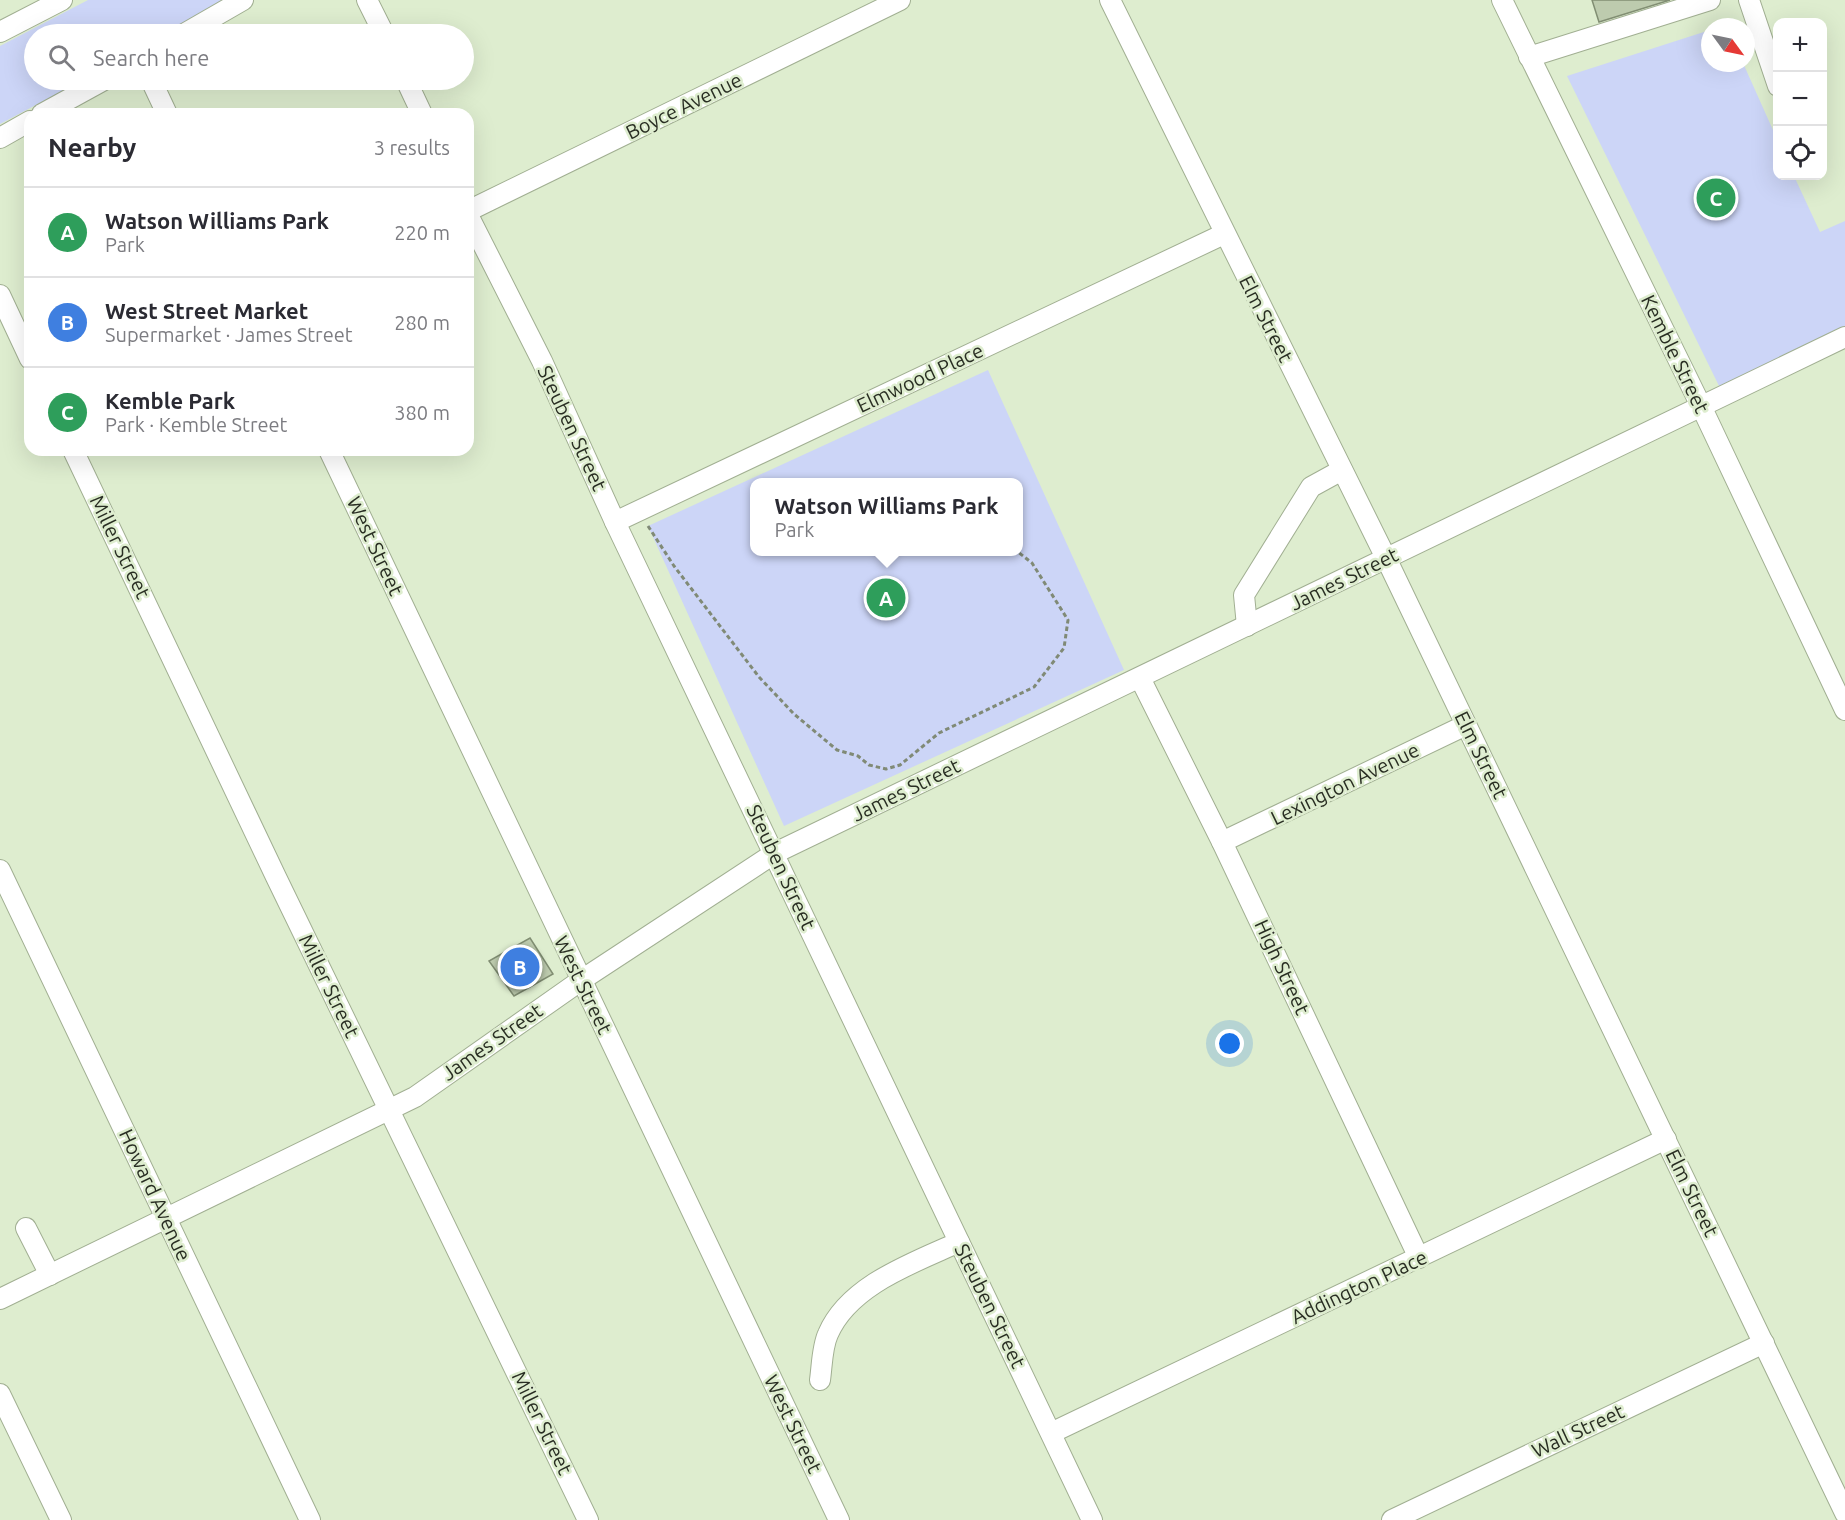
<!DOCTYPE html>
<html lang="en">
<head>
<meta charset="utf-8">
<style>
  body { margin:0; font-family:Ubuntu,sans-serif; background:#f7f7f7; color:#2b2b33 }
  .controls { position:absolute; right:18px; top:18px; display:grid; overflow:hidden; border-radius:12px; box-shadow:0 6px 24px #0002 }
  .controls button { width:54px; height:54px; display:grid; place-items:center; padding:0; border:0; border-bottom:2px solid #e1e1e2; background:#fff; color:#2b2b33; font:30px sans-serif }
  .compass { position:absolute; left:1701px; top:18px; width:54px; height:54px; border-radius:50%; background:#fff; box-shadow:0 6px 24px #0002; rotate:123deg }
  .you { position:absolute; left:1230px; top:1044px; width:21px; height:21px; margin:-15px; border:4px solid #fff; border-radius:50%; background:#1a73e8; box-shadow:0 0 0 9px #1a73e833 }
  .badge { display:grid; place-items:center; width:39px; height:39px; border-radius:50%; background:#5b6ce3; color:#fff; font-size:20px; font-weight:700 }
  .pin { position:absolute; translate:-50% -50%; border:3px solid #fff; box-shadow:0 2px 6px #0006 }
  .popup { position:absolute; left:750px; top:478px; width:273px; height:78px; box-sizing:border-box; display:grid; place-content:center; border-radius:12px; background:#fff; filter:drop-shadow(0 2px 4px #0005); font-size:20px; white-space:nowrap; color:#7c7c81 }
  .popup b { font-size:22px; color:#2b2b33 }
  .popup::after { content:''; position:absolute; left:50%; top:100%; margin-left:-12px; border:12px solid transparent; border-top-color:#fff }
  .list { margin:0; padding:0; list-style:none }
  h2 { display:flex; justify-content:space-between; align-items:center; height:78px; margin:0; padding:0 24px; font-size:26px }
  h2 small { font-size:20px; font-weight:400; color:#7c7c81 }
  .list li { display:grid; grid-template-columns:39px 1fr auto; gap:18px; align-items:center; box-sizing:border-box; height:90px; padding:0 24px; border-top:2px solid #e1e1e2 }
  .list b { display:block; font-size:22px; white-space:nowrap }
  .list p { margin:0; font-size:20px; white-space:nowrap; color:#7c7c81 }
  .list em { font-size:20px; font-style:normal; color:#7c7c81 }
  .icon { flex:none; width:33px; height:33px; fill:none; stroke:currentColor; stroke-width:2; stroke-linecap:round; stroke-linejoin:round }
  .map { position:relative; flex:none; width:1845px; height:1520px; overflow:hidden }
  .search { position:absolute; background:#fff; box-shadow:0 6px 24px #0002; left:24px; top:24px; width:450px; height:66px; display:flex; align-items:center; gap:15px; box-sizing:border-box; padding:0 21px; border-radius:33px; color:#7c7c81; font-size:22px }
  .panel { position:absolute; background:#fff; box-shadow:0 6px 24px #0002; left:24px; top:108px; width:450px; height:348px; border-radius:18px }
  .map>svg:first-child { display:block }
  .green { fill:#ccd5f7; fill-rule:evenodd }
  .building { fill:#bdcbae; stroke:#818e73; stroke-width:1.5 }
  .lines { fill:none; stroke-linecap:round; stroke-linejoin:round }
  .minor-casing { stroke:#a1af92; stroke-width:22 }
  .path { stroke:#808a76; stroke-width:3; stroke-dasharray:4.5 3; stroke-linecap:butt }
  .minor { stroke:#fff; stroke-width:20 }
  .labels { text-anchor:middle; stroke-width:5; stroke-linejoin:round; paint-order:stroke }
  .street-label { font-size:20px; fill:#292e23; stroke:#deedcf }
</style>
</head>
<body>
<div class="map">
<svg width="1845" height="1520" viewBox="0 0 1845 1520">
  <rect width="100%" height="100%" fill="#deedcf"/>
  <g class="green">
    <polygon points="88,0 227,0 166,34 34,34 34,80 83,80 0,124 0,46"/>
    <polygon points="1710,30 1710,63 1743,63 1777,139 1778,176 1794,176 1820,232 1845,221 1845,329 1721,390 1567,76"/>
    <path d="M988,370L1124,670L784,826L648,526ZM1018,482V552H754V482Z"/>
  </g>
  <g class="building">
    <polygon points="1592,0 1670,0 1599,22"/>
    <polygon points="530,938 553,974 514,996 489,961"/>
  </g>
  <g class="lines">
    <defs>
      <g id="minor">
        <polyline points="367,0 384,34"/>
        <polyline points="1110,0 1386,558 1845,1513"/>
        <polyline points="1502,0 1701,406 1845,710"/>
        <polyline points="1749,0 1778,86"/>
        <polyline points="0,32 62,0"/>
        <polyline points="184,34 243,0"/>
        <polyline points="1529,57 1710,0"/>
        <polyline points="151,80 167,114"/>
        <polyline points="406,80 422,114"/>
        <polyline points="42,114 104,80"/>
        <polyline points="0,138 30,121"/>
        <polyline points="468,211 900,0"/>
        <polyline points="468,215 542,361 615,522 1092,1520"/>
        <polyline points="0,295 30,359"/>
        <polyline points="73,450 276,877 588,1520"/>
        <polyline points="329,450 839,1520"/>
        <polyline points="615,522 1224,234"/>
        <polyline points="1247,626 1244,595 1311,487 1342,470"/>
        <polyline points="1140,678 1222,842 1419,1258"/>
        <polyline points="1222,842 1466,725"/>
        <polyline points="0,870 310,1520"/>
        <polyline points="26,1228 50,1275"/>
        <polyline points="0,1299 415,1097 580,981 775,853 1845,337"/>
        <path d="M820,1380C822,1366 822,1347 828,1334C849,1285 913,1263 959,1242"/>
        <polyline points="0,1394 61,1520"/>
        <polyline points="1051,1433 1666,1139"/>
        <polyline points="1392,1520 1764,1343"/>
      </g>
    </defs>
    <use href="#minor" class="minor-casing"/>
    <polyline class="path" points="648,526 674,566 759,677 794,714 837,750 858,756 869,765 886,769 900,765 939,733 1034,687 1064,648 1068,620 1032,563 1018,552"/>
    <use href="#minor" class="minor"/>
  </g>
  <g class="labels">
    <g class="street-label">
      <text transform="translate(684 106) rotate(-26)" y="7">Boyce Avenue</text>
      <text transform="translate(1266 319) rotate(63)" y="7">Elm Street</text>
      <text transform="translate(1675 354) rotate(64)" y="7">Kemble Street</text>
      <text transform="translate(920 378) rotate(-25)" y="7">Elmwood Place</text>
      <text transform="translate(572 428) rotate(65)" y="7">Steuben Street</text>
      <text transform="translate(375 546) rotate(65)" y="7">West Street</text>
      <text transform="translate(120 547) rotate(64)" y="7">Miller Street</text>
      <text transform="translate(1344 579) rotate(-26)" y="7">James Street</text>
      <text transform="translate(1481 755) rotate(64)" y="7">Elm Street</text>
      <text transform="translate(1345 784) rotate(-26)" y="7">Lexington Avenue</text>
      <text transform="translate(906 790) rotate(-26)" y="7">James Street</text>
      <text transform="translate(781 867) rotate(65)" y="7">Steuben Street</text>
      <text transform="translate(1282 967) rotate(65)" y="7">High Street</text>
      <text transform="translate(583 985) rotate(64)" y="7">West Street</text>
      <text transform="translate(329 986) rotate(64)" y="7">Miller Street</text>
      <text transform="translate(492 1042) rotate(-35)" y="7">James Street</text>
      <text transform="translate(1692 1193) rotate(64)" y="7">Elm Street</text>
      <text transform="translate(155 1195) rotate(65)" y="7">Howard Avenue</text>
      <text transform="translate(1359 1287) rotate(-25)" y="7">Addington Place</text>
      <text transform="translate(990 1306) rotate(64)" y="7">Steuben Street</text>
      <text transform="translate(542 1423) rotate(64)" y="7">Miller Street</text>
      <text transform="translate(793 1424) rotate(64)" y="7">West Street</text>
      <text transform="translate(1578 1431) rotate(-25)" y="7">Wall Street</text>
    </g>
  </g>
</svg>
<div class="controls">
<button>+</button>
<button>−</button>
<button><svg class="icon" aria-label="locate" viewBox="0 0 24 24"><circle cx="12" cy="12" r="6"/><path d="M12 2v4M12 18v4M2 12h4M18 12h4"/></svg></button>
</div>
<svg class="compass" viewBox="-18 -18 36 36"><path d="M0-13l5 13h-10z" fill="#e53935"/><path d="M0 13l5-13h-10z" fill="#7c7c81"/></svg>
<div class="you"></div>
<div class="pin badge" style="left:886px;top:598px;background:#2e9e5b">A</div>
<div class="popup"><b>Watson Williams Park</b>Park</div>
<div class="pin badge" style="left:520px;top:967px;background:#3f7fe0">B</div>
<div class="pin badge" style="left:1716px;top:198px;background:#2e9e5b">C</div>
<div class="search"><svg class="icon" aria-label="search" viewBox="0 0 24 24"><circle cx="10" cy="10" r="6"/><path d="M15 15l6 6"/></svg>Search here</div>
<section class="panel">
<h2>Nearby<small>3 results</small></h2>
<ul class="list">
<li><span class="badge" style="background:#2e9e5b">A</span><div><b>Watson Williams Park</b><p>Park</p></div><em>220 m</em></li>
<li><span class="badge" style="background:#3f7fe0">B</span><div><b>West Street Market</b><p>Supermarket · James Street</p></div><em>280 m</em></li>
<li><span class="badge" style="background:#2e9e5b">C</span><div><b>Kemble Park</b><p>Park · Kemble Street</p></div><em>380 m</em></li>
</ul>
</section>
</div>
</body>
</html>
